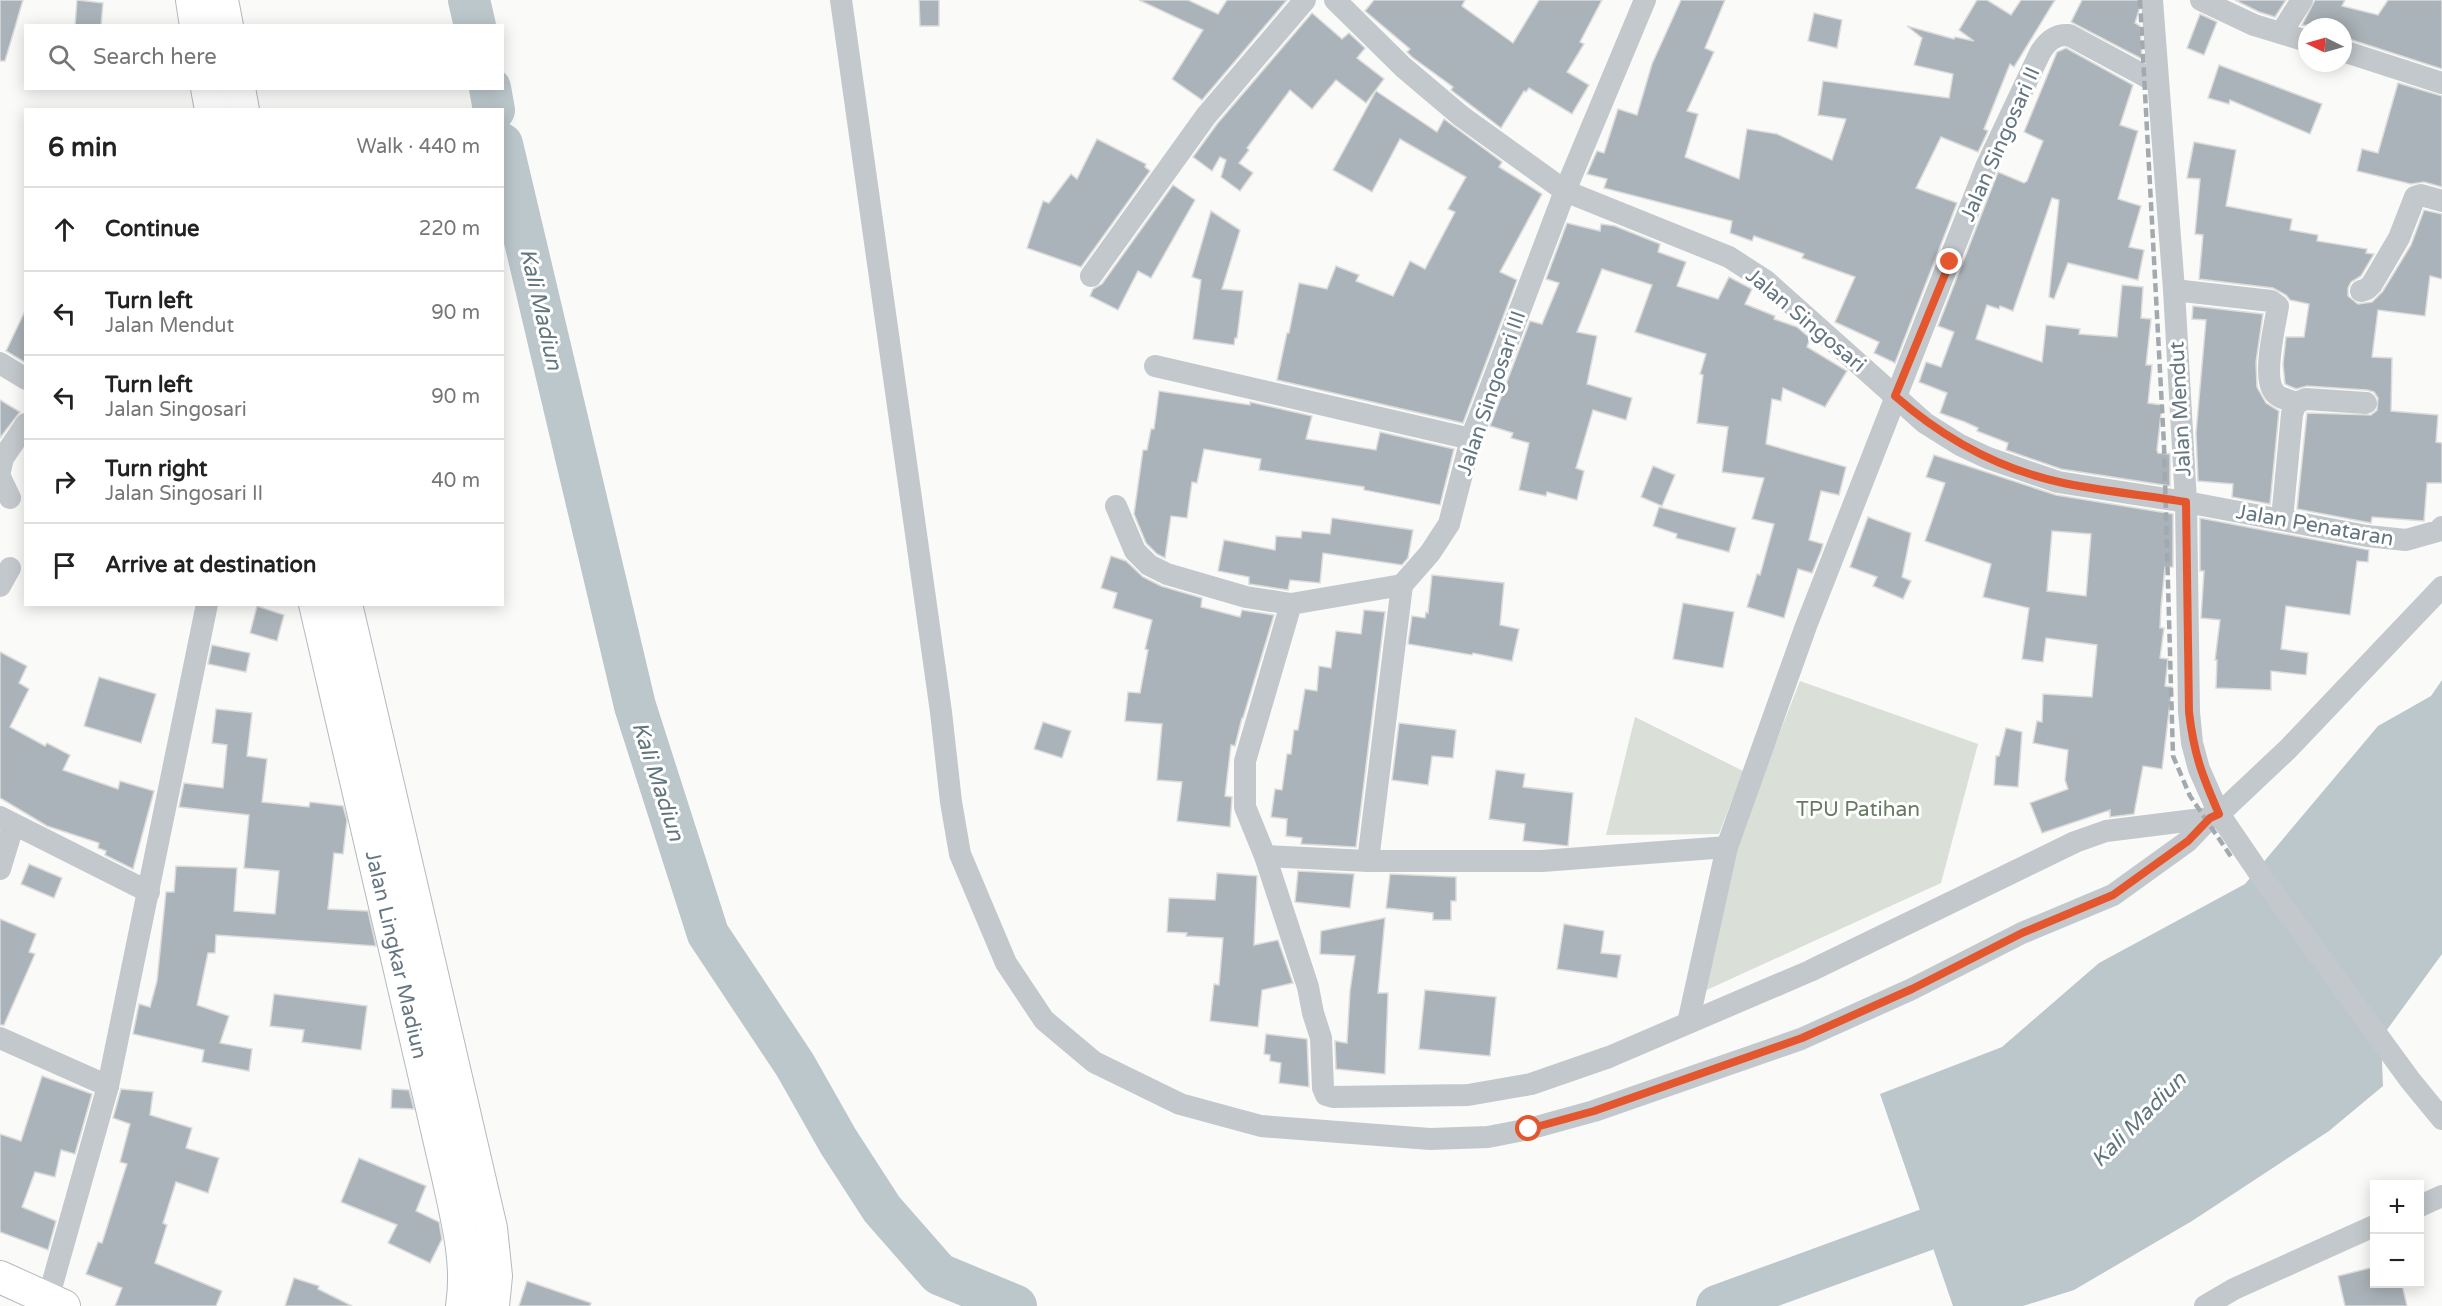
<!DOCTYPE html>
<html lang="en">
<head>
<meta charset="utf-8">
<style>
  body { margin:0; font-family:"Varela Round",sans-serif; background:#f6f6f6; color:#222 }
  .controls { position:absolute; right:18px; bottom:18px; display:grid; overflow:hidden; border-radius:0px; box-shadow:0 3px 15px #0003 }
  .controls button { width:54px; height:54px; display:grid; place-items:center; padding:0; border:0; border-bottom:2px solid #e0e0e0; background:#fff; color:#222; font:30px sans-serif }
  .compass { position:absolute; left:2298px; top:18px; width:54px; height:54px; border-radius:50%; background:#fff; box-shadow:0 3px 15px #0003; rotate:275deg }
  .stop { position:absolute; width:18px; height:18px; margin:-14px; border:4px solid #e4572e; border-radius:50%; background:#fff }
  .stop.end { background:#e4572e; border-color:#fff; box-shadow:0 2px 6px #0008 }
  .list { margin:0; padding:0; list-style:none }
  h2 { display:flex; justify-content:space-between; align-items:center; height:78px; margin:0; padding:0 24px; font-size:26px }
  h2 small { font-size:20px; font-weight:400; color:#767676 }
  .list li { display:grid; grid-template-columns:39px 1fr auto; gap:18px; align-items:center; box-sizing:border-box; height:84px; padding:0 24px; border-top:2px solid #e0e0e0 }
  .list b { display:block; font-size:22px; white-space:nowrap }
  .list p { margin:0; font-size:20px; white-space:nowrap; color:#767676 }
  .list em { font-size:20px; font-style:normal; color:#767676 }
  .icon { flex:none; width:33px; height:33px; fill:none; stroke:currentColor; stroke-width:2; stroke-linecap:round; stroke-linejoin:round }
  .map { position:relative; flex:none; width:2442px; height:1306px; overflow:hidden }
  .search { position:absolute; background:#fff; box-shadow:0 3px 15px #0003; left:24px; top:24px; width:480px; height:66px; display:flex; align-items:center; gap:15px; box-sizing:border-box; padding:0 21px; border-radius:0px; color:#767676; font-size:22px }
  .panel { position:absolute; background:#fff; box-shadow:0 3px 15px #0003; left:24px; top:108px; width:480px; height:498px; border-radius:0px }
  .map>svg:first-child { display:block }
  .green { fill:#dadfd7 }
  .water { fill:#bbc7cb }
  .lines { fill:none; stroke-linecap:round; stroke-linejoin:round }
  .river { stroke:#bbc7cb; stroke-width:42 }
  .building { fill:#aab3b9; stroke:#dcdcda; stroke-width:1.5; fill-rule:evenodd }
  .secondary-casing { stroke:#b3babf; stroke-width:34 }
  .street { stroke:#c3c8cc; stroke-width:22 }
  .secondary { stroke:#fff; stroke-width:32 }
  .rail { stroke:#a2aab0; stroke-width:4.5; stroke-dasharray:9 4.5; stroke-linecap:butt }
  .route { stroke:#e4572e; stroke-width:8 }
  .labels { text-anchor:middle; stroke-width:6; stroke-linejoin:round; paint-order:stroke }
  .street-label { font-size:21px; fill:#657683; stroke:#fff }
  .park-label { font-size:21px; fill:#687a64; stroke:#fff }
  .water-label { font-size:22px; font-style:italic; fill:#60757c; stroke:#fff }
</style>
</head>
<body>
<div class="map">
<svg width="2442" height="1306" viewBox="0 0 2442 1306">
  <rect width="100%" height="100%" fill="#fafaf8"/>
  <g class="green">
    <polygon points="1800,681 1978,744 1941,883 1700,993 1720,885"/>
    <polygon points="1635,717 1743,771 1719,834 1606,835"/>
  </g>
  <polygon class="water" points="2442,680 2442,954 2381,1038 2383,1086 2329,1131 2192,1221 2074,1290 2023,1306 1953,1306 1880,1094 2002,1047 2099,963 2245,884 2378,726 2431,696"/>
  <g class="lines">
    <g class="river">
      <polyline points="469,0 475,26"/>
      <polyline points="490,88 494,110"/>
      <polyline points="502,144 635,706 708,934 795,1065 838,1141 882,1209 939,1274 1016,1306"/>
      <polyline points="1717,1306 1980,1210"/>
    </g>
  </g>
  <g class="building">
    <polygon points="0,0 23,0 5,61 0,61"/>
    <polygon points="77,0 103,3 101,26 75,26"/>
    <polygon points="919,0 939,0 939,26 920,26"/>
    <polygon points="1139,0 1188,0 1218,14 1227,0 1287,0 1202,100 1172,79 1203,30"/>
    <polygon points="1374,0 1465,0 1462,6 1513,43 1539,0 1602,0 1580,42 1584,44 1567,72 1589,85 1572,114 1529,88 1526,92 1524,91 1501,128 1451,90 1453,87 1412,57 1407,52 1410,49 1365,11"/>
    <polygon points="1681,0 1725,0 1705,48 1714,52 1687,111 1698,114 1685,157 1739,179 1747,129 1777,134 1832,160 1846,119 1818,115 1823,81 1949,98 1953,74 1914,65 1922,38 1907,26 1954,39 1955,37 1974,41 1959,30 1977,0 1987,0 2011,15 2021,0 2055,0 2014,67 2010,64 1984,129 1988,131 1978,152 1941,137 1916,188 1957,203 1895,363 1874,353 1879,342 1835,322 1855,277 1802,258 1804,254 1754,236 1752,241 1730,233 1732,221 1604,188 1607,179 1587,174 1597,151 1604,153 1618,109 1637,115 1652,64"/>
    <polygon points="2082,0 2139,0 2139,10 2135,23 2140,26 2142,59 2071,22"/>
    <polygon points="2235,0 2286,0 2275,17 2259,12"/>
    <polygon points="2315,0 2345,0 2342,6 2378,15 2388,0 2442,0 2442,69 2352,40 2343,35 2343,27 2302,25"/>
    <polygon points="1312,13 1342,39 1349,33 1365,48 1357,58 1384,79 1366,103 1336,80 1312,109 1290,90 1247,148 1249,150 1239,163 1253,173 1240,191 1221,177 1226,160 1220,157 1212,171 1193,157 1217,124"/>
    <polygon points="1814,13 1842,20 1837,48 1808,41"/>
    <polygon points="2200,14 2217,22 2204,55 2187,48"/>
    <polygon points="2066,48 2133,85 2120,125 2138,131 2118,199 2141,206 2129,247 2144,250 2138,280 2068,263 2054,299 2049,297 2059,200 2052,198 2013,311 2000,306 1999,309 1987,305 1976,339 2042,362 2046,325 2080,329 2079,334 2117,337 2122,285 2143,287 2141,318 2151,319 2146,365 2152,365 2148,403 2162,405 2157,450 2158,453 2170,454 2170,486 2061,469 2006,450 2008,443 1977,431 1978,428 1965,422 1940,413 1947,393 1919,382 1926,362 1941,367 1954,332 1938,326 1998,172 2024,183 2027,181 2043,141 2024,132 2057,52"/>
    <polygon points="2219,65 2322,104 2310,134 2230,100 2229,104 2208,98"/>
    <polygon points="2398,83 2442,96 2442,187 2424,182 2411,184 2357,171 2362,149 2378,153"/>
    <polygon points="1376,91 1437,132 1444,119 1502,162 1499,167 1542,194 1500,272 1517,280 1463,423 1277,380 1287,333 1289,333 1299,283 1327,289 1336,266 1359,275 1356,281 1393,296 1410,261 1425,269 1455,212 1448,209 1466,177 1400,139 1372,192 1333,170"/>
    <polygon points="1097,139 1146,164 1145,167 1150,171 1081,267 1027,248 1043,201 1049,203 1071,174 1077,179"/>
    <polygon points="2194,142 2236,150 2226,206 2292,219 2290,230 2318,235 2317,241 2367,249 2366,253 2374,254 2361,276 2351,282 2348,288 2348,296 2358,304 2372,302 2383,291 2411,245 2424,210 2442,214 2442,279 2430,276 2425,316 2378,310 2372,357 2392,358 2391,411 2438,415 2436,442 2442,443 2442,483 2427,483 2424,521 2372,517 2371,523 2297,509 2307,413 2371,415 2377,410 2378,398 2374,392 2367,390 2307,386 2296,389 2285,384 2283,364 2286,337 2304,337 2309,304 2290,300 2286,295 2273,288 2199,279 2203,235 2195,234 2200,179 2187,178"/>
    <polygon points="1173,185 1195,200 1151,278 1138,271 1118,310 1090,296 1093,289 1102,284"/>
    <polygon points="1211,211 1240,230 1222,289 1243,291 1237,338 1235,338 1234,345 1193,339 1201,280 1192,277"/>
    <polygon points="1567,223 1600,231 1601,224 1615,226 1660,244 1658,252 1686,262 1677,286 1718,299 1729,277 1752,289 1745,304 1775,316 1774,319 1797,327 1810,338 1807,347 1847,371 1825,407 1783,388 1781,401 1772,399 1766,444 1846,467 1839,495 1821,491 1809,540 1823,544 1821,551 1812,573 1798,569 1784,618 1747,607 1757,574 1760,575 1774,524 1752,519 1764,478 1722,472 1728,427 1697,423 1703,375 1700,374 1706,354 1635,332 1652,285 1602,269 1577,332 1597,336 1587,384 1632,398 1626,420 1593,410 1576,468 1584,471 1577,500 1547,492 1546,496 1519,490 1529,443 1511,438 1513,433 1490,426 1530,321 1542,324 1559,283 1546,279"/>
    <polygon points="2193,306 2263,314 2256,362 2257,387 2266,403 2279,411 2270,504 2232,497 2233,484 2198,481 2196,433 2206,320 2192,319"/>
    <polygon points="26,309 26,363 6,351"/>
    <polygon points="1159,391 1250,405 1250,402 1312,416 1306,439 1376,450 1380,432 1454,449 1440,505 1364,490 1364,487 1259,470 1261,459 1204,449 1197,483 1192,482 1187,518 1171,516 1165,558 1157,554 1146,543 1134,514 1143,450 1147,450 1151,429 1154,429"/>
    <polygon points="0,400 20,412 0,438"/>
    <path d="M1934,455L2056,495L2173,514V567H2165L2161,607L2160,628H2164L2160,658L2168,659L2165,686L2172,687L2162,769L2143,766L2134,814L2110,817V810L2042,833L2030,803L2068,789L2065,780L2068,750L2033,743L2037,721L2042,722L2043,694L2092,697L2097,645L2046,638L2043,662L2022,659L2029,608L1983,597L1991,564L1925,541L1945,483L1926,477ZM2052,531L2091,534L2086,596L2047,591Z"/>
    <polygon points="1653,466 1675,475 1662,506 1641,497"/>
    <polygon points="1659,507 1736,528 1729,552 1676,538 1677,534 1653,526"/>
    <polygon points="1868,517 1911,533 1902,577 1911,581 1903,599 1873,586 1877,577 1850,567"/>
    <polygon points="1332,518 1413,530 1408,558 1402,565 1323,553 1320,583 1290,580 1288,590 1249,584 1249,577 1218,571 1224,540 1275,550 1276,536 1301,538 1302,531 1330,534"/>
    <polygon points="2200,518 2369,550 2368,562 2357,561 2350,615 2286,606 2281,649 2308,653 2306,675 2271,671 2271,690 2216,688 2217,660 2215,660 2220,620 2201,618 2204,571 2200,571"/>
    <polygon points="1111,556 1126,561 1143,577 1161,586 1202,598 1201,607 1240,617 1242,610 1274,615 1243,718 1242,718 1235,746 1231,745 1225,796 1232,797 1230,827 1177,821 1182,782 1157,780 1162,724 1125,721 1128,692 1140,693 1148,650 1145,649 1152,620 1113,608 1117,593 1101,588"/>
    <polygon points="1432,575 1504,583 1500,625 1519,629 1512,661 1473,653 1472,655 1408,644 1412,616 1425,618 1426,612 1428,613"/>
    <polygon points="1683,603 1734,612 1723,668 1673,659"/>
    <polygon points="257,606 284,615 277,641 250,633"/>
    <polygon points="1364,610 1385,612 1356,847 1301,844 1302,838 1286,836 1287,819 1271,817 1275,789 1282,790 1287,754 1291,754 1294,730 1298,730 1305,689 1317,691 1319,666 1331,668 1336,631 1361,634"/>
    <polygon points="212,645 250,653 246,672 208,664"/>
    <polygon points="0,652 27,666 19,683 29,689 10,727 45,746 47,743 70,755 63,770 118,789 120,781 154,791 133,869 105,855 106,851 98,848 99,843 47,826 0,798"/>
    <polygon points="99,677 156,694 141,743 84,726"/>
    <polygon points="216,709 252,713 247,756 267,759 262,802 309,807 310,802 343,806 347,820 343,854 334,853 328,909 368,911 376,946 216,935 215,953 208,953 197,1005 229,1016 220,1043 252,1049 249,1071 202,1062 204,1050 133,1034 139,1004 150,1007 157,981 166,892 174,892 176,866 237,868 234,911 275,914 279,871 244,868 249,815 179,807 184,783 223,788 227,745 212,743"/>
    <polygon points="1043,722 1071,731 1062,758 1034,749"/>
    <polygon points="1399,723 1456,730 1453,758 1432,756 1428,785 1392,780"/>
    <polygon points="2006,728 2022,732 2018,787 1994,785 1996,756 1999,756"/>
    <polygon points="1496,770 1525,774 1523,787 1573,793 1568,846 1523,841 1525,824 1489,819"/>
    <polygon points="29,864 62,878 54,898 21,884"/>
    <polygon points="1298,871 1354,874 1350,908 1295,902"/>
    <polygon points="1217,873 1257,876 1254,945 1278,940 1293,983 1262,990 1258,1027 1210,1021 1214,984 1219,985 1223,938 1186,936 1187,933 1167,932 1169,898 1215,900"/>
    <polygon points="1390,874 1456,877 1456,901 1451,901 1451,920 1433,920 1433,913 1386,908"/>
    <polygon points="1385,918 1378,993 1388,993 1385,1074 1336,1069 1335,1041 1347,1043 1350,991 1355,956 1320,954 1321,931"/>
    <polygon points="0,919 36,934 29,952 35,954 4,1025 0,1025"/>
    <polygon points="1564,924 1604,931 1601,953 1621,955 1617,978 1557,969"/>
    <polygon points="1425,990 1496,997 1490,1056 1419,1049"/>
    <polygon points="274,994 367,1006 361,1050 302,1042 304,1030 270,1026"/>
    <polygon points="1266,1034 1307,1039 1309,1087 1279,1083 1281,1063 1270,1061 1270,1055 1264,1054"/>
    <polygon points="42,1076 92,1094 75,1154 61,1150 55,1177 35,1172 22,1207 56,1221 48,1250 0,1232 0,1134 21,1141"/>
    <polygon points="121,1089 153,1092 150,1115 192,1128 186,1148 219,1158 208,1193 176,1182 163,1223 167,1225 155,1263 222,1291 216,1306 115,1306 122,1288 86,1274 98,1242 102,1243 127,1164 120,1162 130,1124 113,1118"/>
    <polygon points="392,1089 409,1090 414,1109 391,1108"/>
    <polygon points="359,1158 426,1186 416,1211 439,1222 442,1239 430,1263 388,1243 397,1225 341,1202"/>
    <polygon points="2374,1267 2374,1284 2402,1284 2407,1306 2345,1306 2338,1276"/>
    <polygon points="294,1278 319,1286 318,1289 352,1306 285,1306"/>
    <polygon points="527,1281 591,1303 590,1306 519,1306"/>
  </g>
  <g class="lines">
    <defs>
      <g id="secondary">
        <polyline points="192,0 196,26"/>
        <polyline points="222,0 227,26"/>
        <polyline points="207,88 211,110"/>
        <polyline points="239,88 243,110"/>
        <path id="s1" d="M315,604L448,1177C457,1219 469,1263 462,1306"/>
        <polyline points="346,604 491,1228 496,1276 493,1306"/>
        <polyline points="0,1277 64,1306"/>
      </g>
    </defs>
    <use href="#secondary" class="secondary-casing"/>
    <g class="street">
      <polyline points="841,0 941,712 951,802 960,854 1006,963 1044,1020 1094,1062 1180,1104 1261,1126 1430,1139 1488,1137 1529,1129 1594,1111 1801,1039 1912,989 2022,933 2113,895 2188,841 2210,818"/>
      <polyline points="1335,0 1403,67 1461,116 1565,191 1729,257 1766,281 1925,423 1960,445 1988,458 2058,482 2186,502 2367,536 2406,540 2438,531 2442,527"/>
      <polyline points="2152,0 2174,290 2186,502 2189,712 2192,743 2199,769 2219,814 2264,880 2410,1080 2442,1119"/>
      <polyline points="2201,0 2254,25 2307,41"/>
      <polyline points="2281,33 2302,0"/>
      <polyline points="2343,51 2442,83"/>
      <polyline points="1091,276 1206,116 1305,0"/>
      <path d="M2174,290L2271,301L2278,306C2275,326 2262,376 2274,392C2278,398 2289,400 2296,403"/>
      <polyline points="2361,291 2367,289 2372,284 2399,238 2415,197 2421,195 2442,201"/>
      <polyline points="0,363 26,379"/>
      <polyline points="1155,366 1471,439"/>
      <polyline points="0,471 3,458 26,424"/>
      <polyline points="0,477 10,498"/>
      <polyline points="1116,506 1135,551 1149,565 1167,574 1246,597 1291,604"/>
      <polyline points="2282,519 2292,414 2296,403 2306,399 2366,403"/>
      <polyline points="1402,585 1291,604 1245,761 1245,807 1265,856 1308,987 1313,1013 1321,1038 1323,1088 1326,1095 1333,1097 1468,1095 1531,1084 1609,1057 1810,971 2075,842 2106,831 2210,818 2219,814 2288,749 2442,587"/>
      <polyline points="1402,585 1430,553 1449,524 1471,439 1565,191 1645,0"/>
      <polyline points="0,586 10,568"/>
      <polyline points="0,817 149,892"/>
      <polyline points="1265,856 1368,861 1542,861 1727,847"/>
      <polyline points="1368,861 1402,585"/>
      <polyline points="0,869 13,826"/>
      <path d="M1688,1023L1727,847L1806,626L1986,167L2040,53C2047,41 2055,34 2069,35L2158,83"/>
      <polyline points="0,1038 108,1086"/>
      <polyline points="2420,1206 2442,1196"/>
      <polyline points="48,1299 108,1086 207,604"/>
      <polyline points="2205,1306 2234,1289 2374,1226"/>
    </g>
    <use href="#secondary" class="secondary"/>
    <polyline class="rail" points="2140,0 2164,445 2173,756 2190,796 2232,858"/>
  </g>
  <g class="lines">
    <path class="route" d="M1529,1129L1594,1111L1802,1038L1912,989L2022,933L2113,895L2188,841L2210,818L2219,814C2202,775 2194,755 2189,712L2186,502C2144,495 2100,491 2059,482C1996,468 1943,438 1895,396L1950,262"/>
  </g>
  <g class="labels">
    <g class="street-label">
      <text transform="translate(2000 144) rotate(-66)" y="7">Jalan Singosari II</text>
      <text transform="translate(1806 320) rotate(40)" y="7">Jalan Singosari</text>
      <text transform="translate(1491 393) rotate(-71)" y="7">Jalan Singosari III</text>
      <text transform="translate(2180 409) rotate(-93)" y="7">Jalan Mendut</text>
      <text transform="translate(2315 525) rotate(10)" y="7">Jalan Penataran</text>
      <text dy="7" stroke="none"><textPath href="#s1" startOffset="360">Jalan Lingkar Madiun</textPath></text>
    </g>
    <g class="park-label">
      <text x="1858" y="816">TPU Patihan</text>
    </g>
    <g class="water-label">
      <text transform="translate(542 309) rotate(77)" y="8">Kali Madiun</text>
      <text transform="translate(659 781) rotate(72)" y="8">Kali Madiun</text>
      <text transform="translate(2138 1119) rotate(-45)" y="8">Kali Madiun</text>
    </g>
  </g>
</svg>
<div class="controls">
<button>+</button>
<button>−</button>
</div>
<svg class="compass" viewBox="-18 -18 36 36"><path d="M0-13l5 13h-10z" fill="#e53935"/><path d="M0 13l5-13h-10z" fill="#767676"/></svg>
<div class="stop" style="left:1529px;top:1129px"></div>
<div class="stop end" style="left:1950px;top:262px"></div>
<div class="search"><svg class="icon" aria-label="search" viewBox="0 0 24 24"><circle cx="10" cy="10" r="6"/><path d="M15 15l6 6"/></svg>Search here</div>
<section class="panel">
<h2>6 min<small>Walk · 440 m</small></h2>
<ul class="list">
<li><svg class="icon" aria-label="ahead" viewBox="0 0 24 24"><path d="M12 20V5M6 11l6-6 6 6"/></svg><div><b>Continue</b></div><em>220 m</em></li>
<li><svg class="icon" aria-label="left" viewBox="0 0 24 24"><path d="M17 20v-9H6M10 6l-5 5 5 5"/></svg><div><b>Turn left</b><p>Jalan Mendut</p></div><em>90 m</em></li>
<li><svg class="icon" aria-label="left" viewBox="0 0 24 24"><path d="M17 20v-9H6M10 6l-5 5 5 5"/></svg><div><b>Turn left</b><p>Jalan Singosari</p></div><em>90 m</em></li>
<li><svg class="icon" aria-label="right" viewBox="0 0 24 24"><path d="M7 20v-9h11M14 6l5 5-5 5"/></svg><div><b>Turn right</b><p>Jalan Singosari II</p></div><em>40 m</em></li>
<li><svg class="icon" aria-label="arrive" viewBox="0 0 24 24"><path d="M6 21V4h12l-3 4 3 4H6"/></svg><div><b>Arrive at destination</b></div></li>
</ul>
</section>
</div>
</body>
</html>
